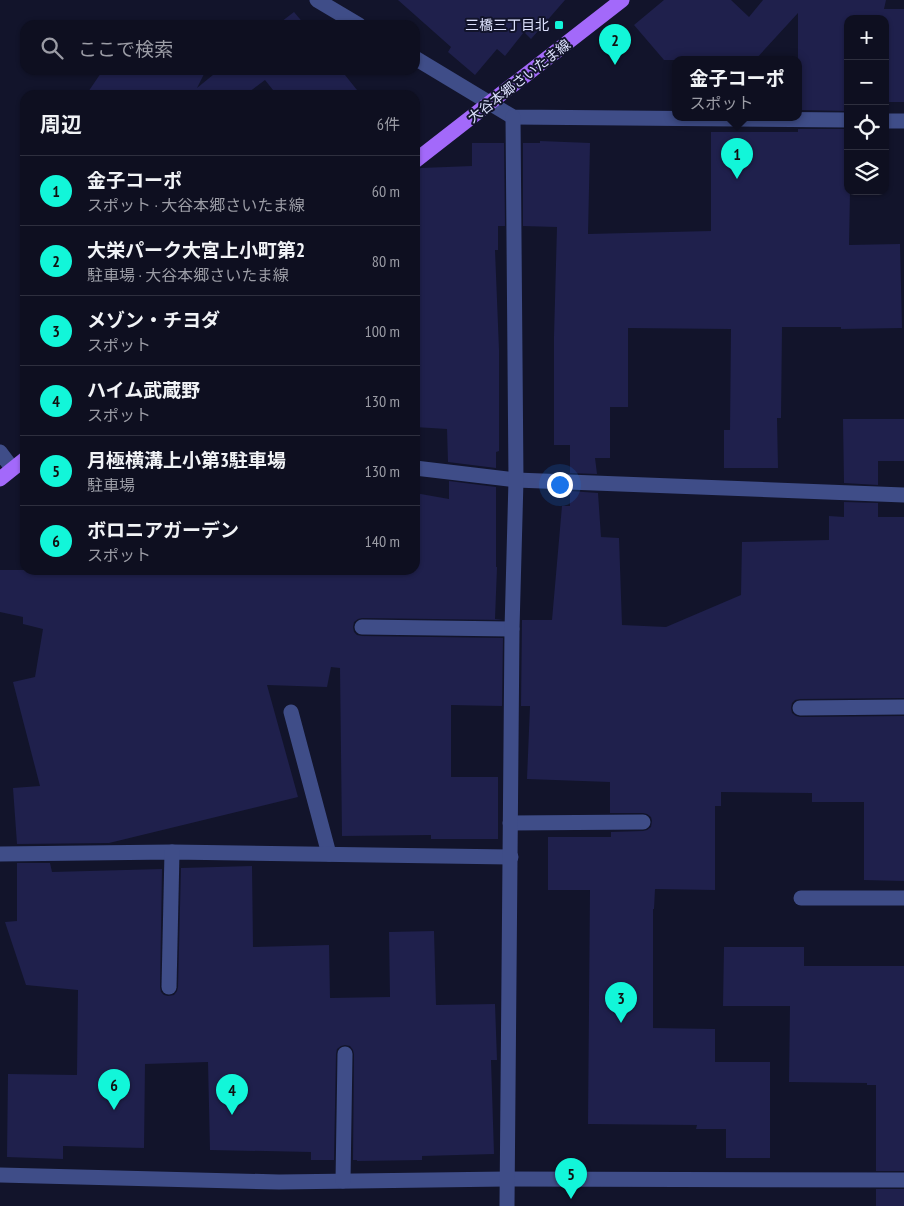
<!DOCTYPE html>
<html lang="ja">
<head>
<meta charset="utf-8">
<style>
  body { margin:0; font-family:"PT Sans Narrow","Noto Sans JP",sans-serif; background:#171829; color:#f1f3f6 }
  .controls { position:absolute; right:15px; top:15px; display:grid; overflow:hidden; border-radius:10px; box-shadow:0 1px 4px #0004 }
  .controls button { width:45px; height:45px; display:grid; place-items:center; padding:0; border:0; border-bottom:1px solid #2e2f3e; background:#0e0f20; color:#f1f3f6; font:25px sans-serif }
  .you { position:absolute; left:559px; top:484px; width:18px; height:18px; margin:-12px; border:4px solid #fff; border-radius:50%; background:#1a73e8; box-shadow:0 0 0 8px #1a73e833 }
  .badge { display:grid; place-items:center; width:32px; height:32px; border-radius:50%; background:#12f6d9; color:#111; font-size:16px; font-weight:700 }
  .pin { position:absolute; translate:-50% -41px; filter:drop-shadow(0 1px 2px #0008) }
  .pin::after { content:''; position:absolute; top:26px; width:18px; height:15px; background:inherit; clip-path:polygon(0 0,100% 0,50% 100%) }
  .popup { position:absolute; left:672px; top:56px; width:130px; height:65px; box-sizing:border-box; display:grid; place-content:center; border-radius:10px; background:#0e0f20; filter:drop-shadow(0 1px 4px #0005); font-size:16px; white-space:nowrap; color:#9b9ca5 }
  .popup b { font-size:19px; color:#f1f3f6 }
  .popup::after { content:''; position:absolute; left:50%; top:100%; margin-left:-10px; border:10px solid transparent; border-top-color:#0e0f20 }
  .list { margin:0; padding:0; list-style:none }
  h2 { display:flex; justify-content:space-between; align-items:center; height:65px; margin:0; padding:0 20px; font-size:21px }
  h2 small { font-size:16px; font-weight:400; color:#9b9ca5 }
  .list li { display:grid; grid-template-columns:32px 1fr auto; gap:15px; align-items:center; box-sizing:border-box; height:70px; padding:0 20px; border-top:1px solid #2e2f3e }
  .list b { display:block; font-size:19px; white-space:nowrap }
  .list p { margin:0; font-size:16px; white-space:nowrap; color:#9b9ca5 }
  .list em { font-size:16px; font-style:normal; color:#9b9ca5 }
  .icon { flex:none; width:28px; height:28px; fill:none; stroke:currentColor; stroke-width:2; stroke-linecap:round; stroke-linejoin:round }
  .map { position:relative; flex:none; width:904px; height:1206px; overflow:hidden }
  .search { position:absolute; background:#0e0f20; box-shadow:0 1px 4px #0004; left:20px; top:20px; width:400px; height:55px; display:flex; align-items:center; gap:12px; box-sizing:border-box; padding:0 18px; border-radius:15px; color:#9b9ca5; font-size:19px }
  .panel { position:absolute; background:#0e0f20; box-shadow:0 1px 4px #0004; left:20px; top:90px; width:400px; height:485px; border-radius:15px }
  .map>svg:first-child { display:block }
  .building { fill:#1f204c }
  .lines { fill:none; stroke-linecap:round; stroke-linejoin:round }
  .minor { stroke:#3f4d88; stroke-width:15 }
  .major { stroke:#a369fa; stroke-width:15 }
  .poi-dot { fill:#12f6d9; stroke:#12142b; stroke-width:2 }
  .labels { text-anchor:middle; stroke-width:4; stroke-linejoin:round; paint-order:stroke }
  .poi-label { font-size:14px; fill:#dee2fe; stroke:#12142b; text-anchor:end }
  .street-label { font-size:14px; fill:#dee2fe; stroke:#12142b }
</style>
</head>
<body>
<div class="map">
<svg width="904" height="1206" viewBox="0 0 904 1206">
  <rect width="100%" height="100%" fill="#12142b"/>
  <g class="building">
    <polygon points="398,0 565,0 531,39 524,32 505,56 497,49 475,75 448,52 451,47"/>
    <polygon points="664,0 731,0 749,17 763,0 886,0 884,9 904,9 904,102 885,102 885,19 848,19 848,111 798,110 798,13 755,60 664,60 634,25"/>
    <polygon points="294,12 305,25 277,25"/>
    <polygon points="103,70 206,70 197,88 219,70 341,70 361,95 277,95 265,80 245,95 86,95"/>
    <polygon points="798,129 848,129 848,191 850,191 849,245 900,244 902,328 841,329 841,327 782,327 781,418 777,418 778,468 724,468 724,430 730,430 731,329 628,328 628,407 610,407 610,458 595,458 597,474 570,473 570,445 554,445 554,337 557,227 523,226 523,143 540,143 540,141 590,143 588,234 711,231 711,132 798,132"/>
    <polygon points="472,143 504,143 505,226 498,226 498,250 495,250 499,350 499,451 496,452 496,468 448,462 447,429 415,427 415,170 421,168 472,166"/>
    <polygon points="843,419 904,419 904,461 878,461 878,485 844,483"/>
    <polygon points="449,481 496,487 496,567 497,567 495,619 503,620 362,618 358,619 354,622 353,627 354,632 357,635 362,636 503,638 502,706 451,705 451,777 498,777 498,839 431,839 431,835 342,836 340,668 331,667 327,687 267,685 298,797 109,843 17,844 13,788 40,786 13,682 35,677 43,629 23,624 23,617 0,612 0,570 415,570 415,493 449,499"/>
    <polygon points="570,491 598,493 601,537 619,538 622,625 666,627 741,595 742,542 829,540 829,516 844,517 844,502 878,503 878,517 904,517 904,698 800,699 795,700 792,703 791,708 792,713 796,716 800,717 904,716 904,881 864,880 864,802 812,802 812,793 721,792 721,806 715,806 715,890 655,889 654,909 653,909 653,1028 715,1029 715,1062 770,1062 770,1158 726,1158 726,1129 696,1129 697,1125 588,1124 590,890 548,890 548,837 611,837 611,832 643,831 647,830 651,827 652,821 651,817 647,814 643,813 610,813 610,782 527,779 530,706 521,706 522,620 552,620 562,506 570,506"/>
    <polygon points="17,863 50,863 52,872 162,869 160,987 161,992 164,995 168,996 174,995 177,991 178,987 181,868 252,866 253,947 329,945 330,998 390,997 389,932 434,931 436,1005 495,1004 497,1060 491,1060 494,1154 422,1156 422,1160 357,1161 357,1160 353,1160 354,1054 353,1050 350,1046 345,1045 341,1046 337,1049 336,1054 334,1160 311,1160 311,1152 210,1150 208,1062 145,1064 144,1148 63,1146 63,1159 7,1157 8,1074 77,1075 78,990 26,985 5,922 17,921"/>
    <polygon points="724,947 804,947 804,966 904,966 904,1171 876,1171 876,1085 867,1085 867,1083 789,1082 790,1006 723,1006"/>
    <rect x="876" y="1189" width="28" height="17"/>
  </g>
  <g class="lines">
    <g class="minor">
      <polyline points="317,0 359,25"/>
      <polyline points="415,58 513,117 848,120"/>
      <polyline points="885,121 904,121"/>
      <polyline points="0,452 12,468"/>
      <polyline points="415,468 516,480 904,495"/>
      <polyline points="362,627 512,629"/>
      <polyline points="800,708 904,707"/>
      <polyline points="291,712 329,854"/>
      <polyline points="510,823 643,822"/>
      <polyline points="0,854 172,852 511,857"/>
      <polyline points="801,898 904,898"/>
      <polyline points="169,987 172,852"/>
      <polyline points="0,1175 279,1182 507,1179 904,1180"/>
      <polyline points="343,1181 345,1054"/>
      <polyline points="507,1206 512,629 516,480 513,117"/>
    </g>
    <g class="major">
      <polyline points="415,161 622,0"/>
      <polyline points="0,479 25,459"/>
    </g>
  </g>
  <rect class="poi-dot" x="554" y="20" width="10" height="10" rx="2.5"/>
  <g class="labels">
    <g class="poi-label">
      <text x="549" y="30">三橋三丁目北</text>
    </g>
    <g class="street-label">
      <text transform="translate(519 81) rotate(-38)" y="5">大谷本郷さいたま線</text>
    </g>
  </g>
</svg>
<div class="controls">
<button>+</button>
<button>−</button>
<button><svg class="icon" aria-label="locate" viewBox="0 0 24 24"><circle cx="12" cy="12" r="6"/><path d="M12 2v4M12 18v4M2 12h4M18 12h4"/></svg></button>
<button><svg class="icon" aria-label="layers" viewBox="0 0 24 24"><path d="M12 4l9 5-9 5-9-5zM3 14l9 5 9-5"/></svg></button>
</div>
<div class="you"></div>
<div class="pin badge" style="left:737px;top:179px">1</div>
<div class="popup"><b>金子コーポ</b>スポット</div>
<div class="pin badge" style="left:615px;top:65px">2</div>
<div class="pin badge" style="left:621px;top:1023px">3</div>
<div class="pin badge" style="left:232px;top:1115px">4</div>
<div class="pin badge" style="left:571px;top:1199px">5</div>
<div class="pin badge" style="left:114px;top:1110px">6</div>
<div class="search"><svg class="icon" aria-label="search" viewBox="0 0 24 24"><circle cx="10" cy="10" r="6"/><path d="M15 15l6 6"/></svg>ここで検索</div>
<section class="panel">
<h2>周辺<small>6件</small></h2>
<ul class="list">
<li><span class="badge">1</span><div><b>金子コーポ</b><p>スポット · 大谷本郷さいたま線</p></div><em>60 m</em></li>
<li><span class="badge">2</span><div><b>大栄パーク大宮上小町第2</b><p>駐車場 · 大谷本郷さいたま線</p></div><em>80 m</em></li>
<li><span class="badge">3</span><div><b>メゾン・チヨダ</b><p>スポット</p></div><em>100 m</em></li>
<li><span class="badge">4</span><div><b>ハイム武蔵野</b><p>スポット</p></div><em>130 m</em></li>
<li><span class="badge">5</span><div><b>月極横溝上小第3駐車場</b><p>駐車場</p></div><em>130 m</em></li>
<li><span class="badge">6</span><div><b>ボロニアガーデン</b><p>スポット</p></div><em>140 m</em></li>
</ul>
</section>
</div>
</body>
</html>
